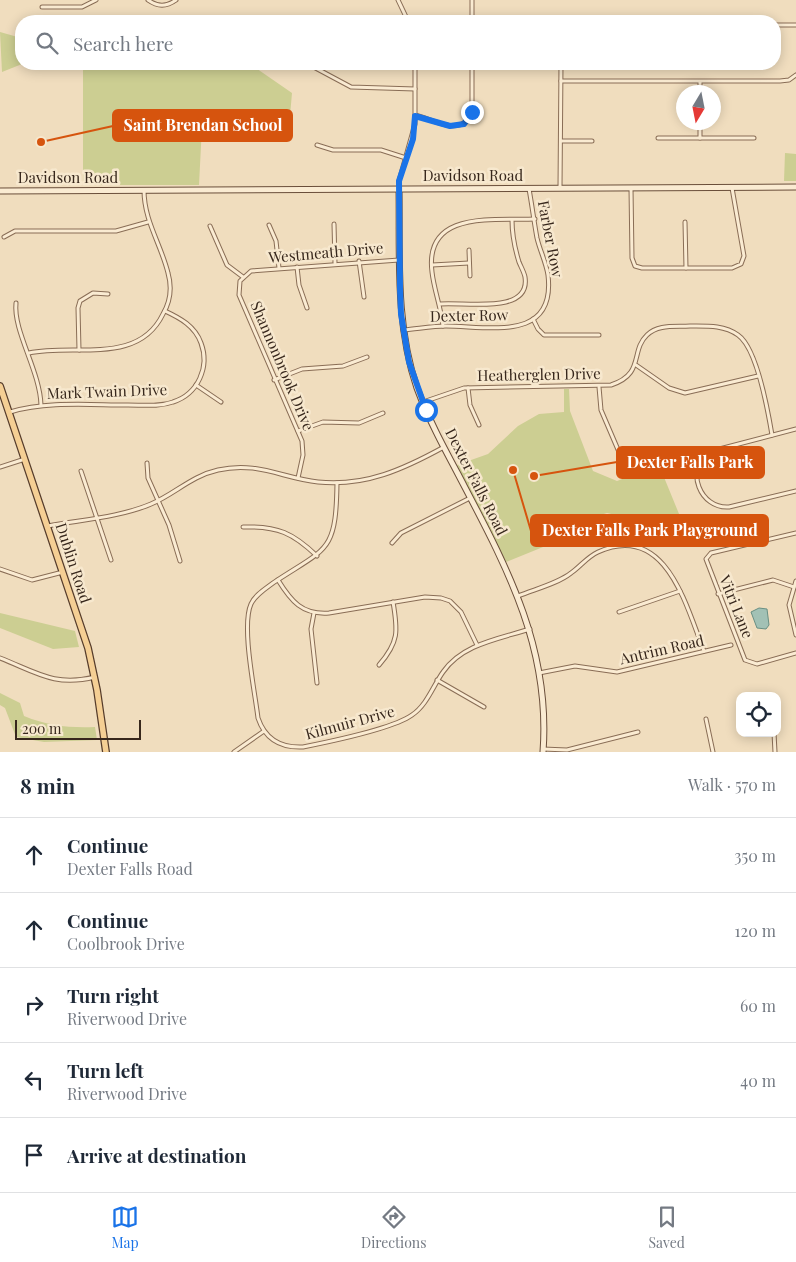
<!DOCTYPE html>
<html lang="en">
<head>
<meta charset="utf-8">
<style>
  body { margin:0; font-family:"Playfair Display",serif; background:#f6f6f7; color:#1f2937 }
  .controls { position:absolute; right:15px; bottom:15px; display:grid; overflow:hidden; border-radius:10px; box-shadow:0 2px 12px #0003 }
  .controls button { width:45px; height:45px; display:grid; place-items:center; padding:0; border:0; border-bottom:1px solid #e0e1e3; background:#fff; color:#1f2937; font:25px sans-serif }
  .compass { position:absolute; left:676px; top:85px; width:45px; height:45px; border-radius:50%; background:#fff; box-shadow:0 2px 12px #0003; rotate:190deg }
  .scale { position:absolute; left:15px; bottom:12px; width:126px; box-sizing:border-box; padding-left:5px; border:2px solid #37271c; border-top:0; font-size:14px; line-height:18px; white-space:nowrap; color:#37271c; -webkit-text-stroke:4px #f7e8ce; paint-order:stroke }
  .stop { position:absolute; width:15px; height:15px; margin:-11px; border:4px solid #1a73e8; border-radius:50%; background:#fff }
  .stop.end { background:#1a73e8; border-color:#fff; box-shadow:0 1px 5px #0008 }
  .list { margin:0; padding:0; list-style:none }
  h2 { display:flex; justify-content:space-between; align-items:center; height:65px; margin:0; padding:0 20px; font-size:21px }
  h2 small { font-size:16px; font-weight:400; color:#747a83 }
  .list li { display:grid; grid-template-columns:32px 1fr auto; gap:15px; align-items:center; box-sizing:border-box; height:75px; padding:0 20px; border-top:1px solid #e0e1e3 }
  .list b { display:block; font-size:19px; white-space:nowrap }
  .list p { margin:0; font-size:16px; white-space:nowrap; color:#747a83 }
  .list em { font-size:16px; font-style:normal; color:#747a83 }
  .icon { flex:none; width:28px; height:28px; fill:none; stroke:currentColor; stroke-width:2; stroke-linecap:round; stroke-linejoin:round }
  .map { position:relative; flex:none; width:796px; height:752px; overflow:hidden }
  .search { position:absolute; background:#fff; box-shadow:0 2px 12px #0003; left:15px; right:15px; top:15px; height:55px; display:flex; align-items:center; gap:12px; box-sizing:border-box; padding:0 18px; border-radius:20px; color:#747a83; font-size:19px }
  .sheet { height:440px; background:#fff }
  nav { display:flex; justify-content:space-around; align-items:center; box-sizing:border-box; height:70px; border-top:1px solid #e0e1e3; background:#fff; font-size:14px; color:#747a83 }
  nav a { display:grid; justify-items:center; gap:2px }
  nav .on { color:#1a73e8 }
  .map>svg:first-child { display:block }
  .green { fill:#ccce92 }
  .water { fill:#a2c1b5; stroke:#698f83 }
  .lines { fill:none; stroke-linecap:round; stroke-linejoin:round }
  .street-casing { stroke:#896d56; stroke-width:5 }
  .secondary-casing { stroke:#6a4e3a; stroke-width:7 }
  .primary-casing { stroke:#563c2b; stroke-width:8 }
  .street { stroke:#faebd2; stroke-width:3 }
  .secondary { stroke:#faebd2; stroke-width:5 }
  .primary { stroke:#f5cf94; stroke-width:5.5 }
  .route { stroke:#1a73e8; stroke-width:6 }
  .labels { text-anchor:middle; stroke-width:5; stroke-linejoin:round; paint-order:stroke }
  .street-label { font-size:15px; fill:#37271c; stroke:#f7e8ce }
  .leader { fill:none; stroke:#d6540e; stroke-width:2 }
  .callout-dot { fill:#d6540e; stroke:#f7e8ce; stroke-width:2 }
  .callout { fill:#d6540e; stroke:#d6540e; stroke-width:2 }
  .callout-label { font-size:16px; text-anchor:middle; font-weight:bold; fill:#fff }
</style>
</head>
<body>
<div class="map">
<svg width="796" height="752" viewBox="0 0 796 752">
  <rect width="100%" height="100%" fill="#f0ddbe"/>
  <g class="green">
    <polygon points="0,32 21,38 22,64 2,72"/>
    <polygon points="57,64 250,64 292,93 289,127 202,126 199,185 83,185 83,69"/>
    <polygon points="785,153 796,154 796,181 784,181"/>
    <polygon points="564,389 569,389 570,411 593,471 617,481 659,465 686,531 607,513 585,520 548,545 506,562 457,465 488,454 518,426 539,414 564,412"/>
    <polygon points="0,613 75,631 79,647 53,649 0,628"/>
    <path d="M0,693L20,703L24,716C48,726 70,728 95,727L97,740L44,742L16,737L5,708L0,705Z"/>
  </g>
  <polygon class="water" points="759,608 767,609 769,625 766,629 757,628 751,612"/>
  <g class="lines">
    <defs>
      <g id="street">
        <path d="M148,0C158,7 166,7 176,0"/>
        <polyline points="398,0 408,21"/>
        <polyline points="472,0 472,21"/>
        <polyline points="42,7 82,7 96,0"/>
        <polyline points="775,25 796,25"/>
        <polyline points="308,64 351,87 415,89"/>
        <polyline points="561,81 780,81 789,80 796,75"/>
        <polyline points="700,92 700,82"/>
        <path d="M415,115C432,119 452,133 467,121L472,108V64"/>
        <polyline points="658,138 754,138"/>
        <polyline points="700,138 700,122"/>
        <polyline points="561,141 592,141"/>
        <polyline points="317,145 333,150 381,150 406,158"/>
        <polyline points="399,188 399,181 415,124 415,64"/>
        <polyline points="560,188 561,64"/>
        <polyline points="631,188 632,258 635,266 642,268 732,268 741,264 744,256 732,188"/>
        <polyline points="685,222 686,268"/>
        <polyline points="334,224 335,263"/>
        <polyline points="269,225 276,241 279,268"/>
        <polyline points="210,226 227,265 243,277"/>
        <polyline points="4,237 15,231 116,231 148,222"/>
        <polyline points="469,250 470,276"/>
        <polyline points="359,261 364,297"/>
        <polyline points="432,265 469,263"/>
        <polyline points="297,267 299,285 307,308"/>
        <path d="M16,303C13,331 40,371 41,405"/>
        <path d="M440,304C461,301 531,316 525,277C524,272 521,267 519,262C515,249 512,235 512,220"/>
        <polyline points="533,319 538,329 544,335 599,335"/>
        <path d="M443,326C441,307 434,290 432,272C424,209 496,221 535,219"/>
        <path d="M404,330C417,329 432,326 446,326C488,326 556,343 548,275C546,262 540,251 537,238C534,222 532,205 529,189"/>
        <polyline points="79,350 78,308 80,301 93,293 108,294"/>
        <path d="M29,353C74,343 138,366 163,314C170,302 172,287 168,273C161,244 144,221 144,190"/>
        <polyline points="636,365 669,388 685,393 758,376"/>
        <polyline points="274,380 302,369 343,366 367,357"/>
        <polyline points="196,385 221,402"/>
        <polyline points="599,387 601,410 619,452"/>
        <polyline points="468,388 470,405 479,425"/>
        <path d="M423,402L464,388L611,385C645,374 630,351 647,335C658,324 675,327 690,326C707,326 724,325 738,335C757,348 768,411 772,435"/>
        <path d="M10,412C47,401 89,405 128,405C143,405 159,407 173,402C198,394 210,367 201,343C195,326 180,318 165,311"/>
        <path d="M796,429L708,452C685,470 700,509 729,507L796,491"/>
        <polyline points="298,431 323,422 359,423 383,413"/>
        <polyline points="147,463 148,478 169,525 180,561"/>
        <polyline points="0,467 25,459"/>
        <polyline points="81,471 111,560"/>
        <polyline points="298,478 303,455 302,441 239,295 240,281 251,271 399,260"/>
        <path d="M337,483C336,554 327,547 273,583C265,589 255,595 251,604C241,626 255,692 258,718C265,739 281,748 303,747C328,742 394,728 412,715C427,705 433,686 443,672C462,644 499,639 530,629"/>
        <path d="M48,526C80,520 121,517 151,504C175,494 191,476 218,470C257,461 282,478 318,482C365,487 404,469 444,447"/>
        <path d="M243,527C278,526 293,533 317,556"/>
        <polyline points="796,533 711,553 706,559 745,660 757,664 796,653"/>
        <polyline points="392,543 401,533 470,498"/>
        <polyline points="0,569 32,580 63,572"/>
        <path d="M278,580C291,601 302,615 329,613L425,597L441,598L450,601L461,612L477,645"/>
        <polyline points="796,581 789,605 796,635"/>
        <polyline points="718,594 773,580 794,587"/>
        <path d="M518,596C535,589 557,584 571,573C580,567 587,557 598,552C666,521 686,606 704,651"/>
        <polyline points="619,612 680,591"/>
        <polyline points="314,613 311,629 317,683"/>
        <path d="M0,658C36,672 54,687 95,677"/>
        <path d="M379,665C399,642 398,631 393,602"/>
        <polyline points="539,673 575,666 617,672 731,645"/>
        <polyline points="437,680 484,707"/>
        <polyline points="706,719 713,752"/>
        <polyline points="774,733 775,752"/>
        <polyline points="543,749 567,750 638,732"/>
        <polyline points="234,752 264,731"/>
      </g>
      <g id="secondary">
        <path d="M399,189C400,256 395,324 417,388C428,418 443,446 458,474C505,564 551,646 543,752"/>
        <polyline points="0,191 796,187"/>
      </g>
      <polyline id="primary" points="0,386 88,648 97,690 106,752"/>
    </defs>
    <use href="#street" class="street-casing"/>
    <use href="#secondary" class="secondary-casing"/>
    <use href="#primary" class="primary-casing"/>
    <use href="#street" class="street"/>
    <use href="#secondary" class="secondary"/>
    <use href="#primary" class="primary"/>
  </g>
  <g class="lines">
    <polyline class="route" points="426,410 409,362 401,314 400,288 399,181 413,139 415,116 450,126 464,124 472,112"/>
  </g>
  <g class="labels">
    <g class="street-label">
      <text x="473" y="181">Davidson Road</text>
      <text x="68" y="183">Davidson Road</text>
      <text transform="translate(550 239) rotate(79)" y="5">Farber Row</text>
      <text transform="translate(326 253) rotate(-5)" y="5">Westmeath Drive</text>
      <text transform="translate(469 316) rotate(-1)" y="5">Dexter Row</text>
      <text transform="translate(282 366) rotate(67)" y="5">Shannonbrook Drive</text>
      <text transform="translate(539 375) rotate(-1)" y="5">Heatherglen Drive</text>
      <text transform="translate(107 392) rotate(-2)" y="5">Mark Twain Drive</text>
      <text transform="translate(476 482) rotate(63)" y="5">Dexter Falls Road</text>
      <text transform="translate(73 563) rotate(72)" y="5">Dublin Road</text>
      <text transform="translate(736 607) rotate(68)" y="5">Vitri Lane</text>
      <text transform="translate(662 650) rotate(-13)" y="5">Antrim Road</text>
      <text transform="translate(350 723) rotate(-15)" y="5">Kilmuir Drive</text>
    </g>
  </g>
  <path class="leader" d="M41 142L113 126M534 476L617 462M513 470L531 531"/>
  <g class="callout-dot">
    <circle cx="41" cy="142" r="5"/>
    <circle cx="534" cy="476" r="5"/>
    <circle cx="513" cy="470" r="5"/>
  </g>
  <g class="callout">
    <rect x="113" y="110" width="179" height="31" rx="5"/>
    <rect x="617" y="447" width="147" height="31" rx="5"/>
    <rect x="531" y="515" width="237" height="31" rx="5"/>
  </g>
  <g class="callout-label">
    <text x="203" y="131">Saint Brendan School</text>
    <text x="690" y="468">Dexter Falls Park</text>
    <text x="650" y="536">Dexter Falls Park Playground</text>
  </g>
</svg>
<div class="controls">
<button><svg class="icon" aria-label="locate" viewBox="0 0 24 24"><circle cx="12" cy="12" r="6"/><path d="M12 2v4M12 18v4M2 12h4M18 12h4"/></svg></button>
</div>
<svg class="compass" viewBox="-18 -18 36 36"><path d="M0-13l5 13h-10z" fill="#e53935"/><path d="M0 13l5-13h-10z" fill="#747a83"/></svg>
<div class="scale">200 m</div>
<div class="stop" style="left:426px;top:410px"></div>
<div class="stop end" style="left:472px;top:112px"></div>
<div class="search"><svg class="icon" aria-label="search" viewBox="0 0 24 24"><circle cx="10" cy="10" r="6"/><path d="M15 15l6 6"/></svg>Search here</div>
</div>
<section class="sheet">
<h2>8 min<small>Walk · 570 m</small></h2>
<ul class="list">
<li><svg class="icon" aria-label="ahead" viewBox="0 0 24 24"><path d="M12 20V5M6 11l6-6 6 6"/></svg><div><b>Continue</b><p>Dexter Falls Road</p></div><em>350 m</em></li>
<li><svg class="icon" aria-label="ahead" viewBox="0 0 24 24"><path d="M12 20V5M6 11l6-6 6 6"/></svg><div><b>Continue</b><p>Coolbrook Drive</p></div><em>120 m</em></li>
<li><svg class="icon" aria-label="right" viewBox="0 0 24 24"><path d="M7 20v-9h11M14 6l5 5-5 5"/></svg><div><b>Turn right</b><p>Riverwood Drive</p></div><em>60 m</em></li>
<li><svg class="icon" aria-label="left" viewBox="0 0 24 24"><path d="M17 20v-9H6M10 6l-5 5 5 5"/></svg><div><b>Turn left</b><p>Riverwood Drive</p></div><em>40 m</em></li>
<li><svg class="icon" aria-label="arrive" viewBox="0 0 24 24"><path d="M6 21V4h12l-3 4 3 4H6"/></svg><div><b>Arrive at destination</b></div></li>
</ul>
</section>
<nav>
<a class="on"><svg class="icon" aria-label="map" viewBox="0 0 24 24"><path d="M3 6l6-2 6 2 6-2v14l-6 2-6-2-6 2zM9 4v14M15 6v14"/></svg>Map</a>
<a><svg class="icon" aria-label="directions" viewBox="0 0 24 24"><path d="M12 3l9 9-9 9-9-9zM9 14v-3h6M13 9l2 2-2 2"/></svg>Directions</a>
<a><svg class="icon" aria-label="saved" viewBox="0 0 24 24"><path d="M7 4h10v16l-5-4-5 4z"/></svg>Saved</a>
</nav>
</body>
</html>
